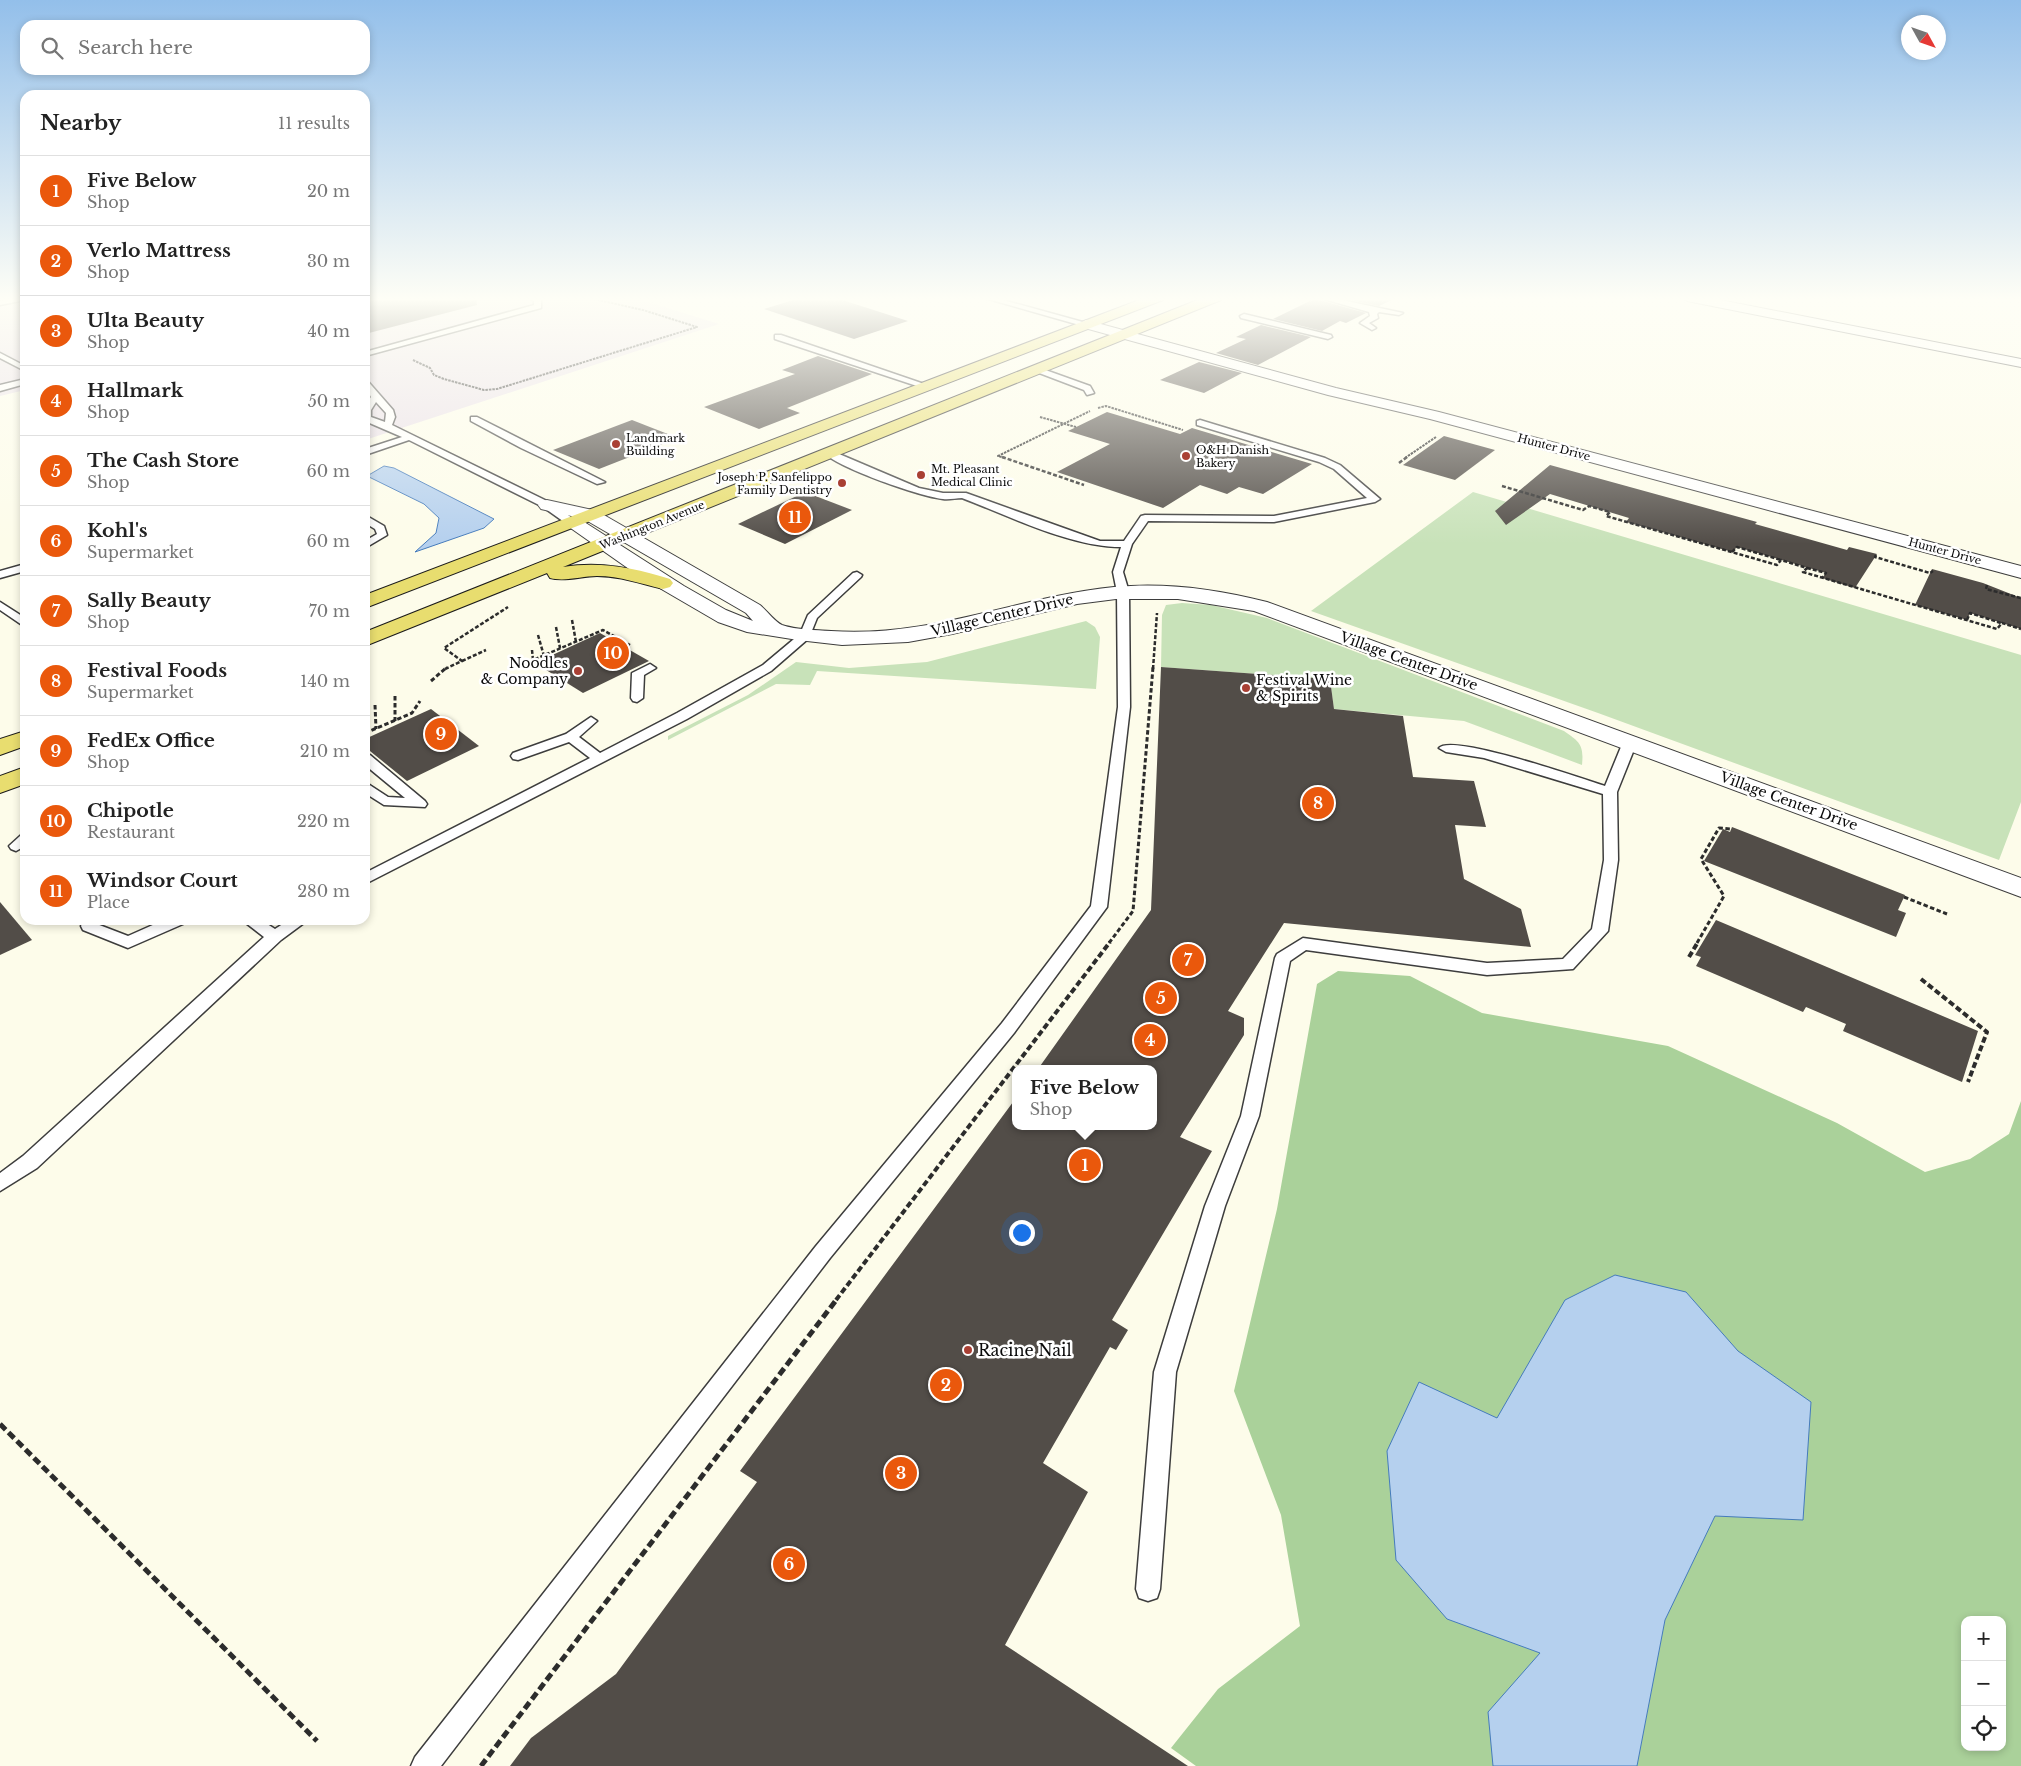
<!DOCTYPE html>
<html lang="en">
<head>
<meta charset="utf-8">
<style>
  body { margin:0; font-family:"Libre Baskerville",serif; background:#f6f6f6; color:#222 }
  .controls { position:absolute; right:15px; bottom:15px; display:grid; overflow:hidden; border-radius:10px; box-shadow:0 2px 8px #0003 }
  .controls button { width:45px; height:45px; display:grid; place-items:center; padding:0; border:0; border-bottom:1px solid #e0e0e0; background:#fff; color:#222; font:25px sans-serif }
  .compass { position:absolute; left:1901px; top:15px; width:45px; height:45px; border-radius:50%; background:#fff; box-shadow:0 2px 8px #0003; rotate:130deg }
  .you { position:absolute; left:1021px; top:1232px; width:18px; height:18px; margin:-12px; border:4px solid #fff; border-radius:50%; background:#1a73e8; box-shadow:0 0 0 8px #1a73e833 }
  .badge { display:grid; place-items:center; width:32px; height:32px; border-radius:50%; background:#ea580c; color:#fff; font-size:16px; font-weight:700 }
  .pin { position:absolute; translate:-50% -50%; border:2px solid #fff; box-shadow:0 1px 5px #0006 }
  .popup { position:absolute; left:1012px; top:1065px; width:145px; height:65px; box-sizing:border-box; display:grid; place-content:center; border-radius:10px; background:#fff; filter:drop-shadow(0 1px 4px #0005); font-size:16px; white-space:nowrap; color:#767676 }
  .popup b { font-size:19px; color:#222 }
  .popup::after { content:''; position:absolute; left:50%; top:100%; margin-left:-10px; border:10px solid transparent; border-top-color:#fff }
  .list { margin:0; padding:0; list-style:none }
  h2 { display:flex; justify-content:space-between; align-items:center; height:65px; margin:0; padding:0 20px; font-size:21px }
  h2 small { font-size:16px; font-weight:400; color:#767676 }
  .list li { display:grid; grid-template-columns:32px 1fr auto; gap:15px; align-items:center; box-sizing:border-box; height:70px; padding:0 20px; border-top:1px solid #e0e0e0 }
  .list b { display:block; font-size:19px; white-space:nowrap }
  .list p { margin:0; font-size:16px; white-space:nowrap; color:#767676 }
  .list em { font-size:16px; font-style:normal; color:#767676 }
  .icon { flex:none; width:28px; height:28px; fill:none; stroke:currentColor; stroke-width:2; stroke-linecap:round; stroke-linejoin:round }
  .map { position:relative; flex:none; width:2021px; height:1766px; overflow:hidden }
  .search { position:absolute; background:#fff; box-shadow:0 2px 8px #0003; left:20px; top:20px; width:350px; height:55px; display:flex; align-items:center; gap:12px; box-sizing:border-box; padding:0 18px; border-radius:15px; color:#767676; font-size:19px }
  .panel { position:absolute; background:#fff; box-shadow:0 2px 8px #0003; left:20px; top:90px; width:350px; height:835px; border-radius:15px }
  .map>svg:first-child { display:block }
  .industrial { fill:#e9dfe8 }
  .green { fill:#c8e2b9 }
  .forest { fill:#aad19a; fill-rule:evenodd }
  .water { fill:#b5d0ee; stroke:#457bbc }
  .building { fill:#524d48 }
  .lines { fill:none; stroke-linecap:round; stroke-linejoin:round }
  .lane-casing { stroke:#3d3d3d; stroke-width:3 }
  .street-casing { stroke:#3d3d3d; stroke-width:2 }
  .primary-casing { stroke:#1b1b1b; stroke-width:2 }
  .path-far4 { stroke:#2c2c2c; stroke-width:2; stroke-dasharray:2.5 1; stroke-linecap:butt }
  .path-far3 { stroke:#2c2c2c; stroke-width:2.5; stroke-dasharray:4 2; stroke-linecap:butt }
  .path-far2 { stroke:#2c2c2c; stroke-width:3; stroke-dasharray:4.5 2.5; stroke-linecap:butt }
  .path-far1 { stroke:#2c2c2c; stroke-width:4; stroke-dasharray:6 3; stroke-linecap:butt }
  .path { stroke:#2c2c2c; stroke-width:5; stroke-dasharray:8 4; stroke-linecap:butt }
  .lane { fill:#fff; fill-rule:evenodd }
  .street { fill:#fff; fill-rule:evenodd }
  .primary { fill:#e8dd6f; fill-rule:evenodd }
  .poi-dot { fill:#a94034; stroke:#fff; stroke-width:2 }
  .labels { text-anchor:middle; stroke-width:5; stroke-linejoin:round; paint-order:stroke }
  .far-poi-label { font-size:11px; fill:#0a0a0a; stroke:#fff; text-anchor:start }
  .far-street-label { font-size:11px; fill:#0a0a0a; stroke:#fff }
  .street-label { font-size:14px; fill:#0a0a0a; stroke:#fff }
  .poi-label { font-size:14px; fill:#0a0a0a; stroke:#fff; text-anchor:end }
  .near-poi-label { font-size:16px; fill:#0a0a0a; stroke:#fff; text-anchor:start }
</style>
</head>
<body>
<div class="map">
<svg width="2021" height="1766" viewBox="0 0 2021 1766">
  <rect width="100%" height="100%" fill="#fdfcea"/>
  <g class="industrial">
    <polygon points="0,297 25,297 25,390 0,396"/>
    <polygon points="365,297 632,297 719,324 365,440"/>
  </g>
  <g class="green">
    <polygon points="1473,492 2021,655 2021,802 1999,860 1598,713 1311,611"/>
    <path d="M1182,603L1211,605L1267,618L1564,731C1580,742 1584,745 1582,765L1464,721L1334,709L1330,679L1161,667L1162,615L1166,605Z"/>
    <polygon points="1086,621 1095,627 1100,637 1096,689 817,671 810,685 776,684 668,740 668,736 748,695 796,662 849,668 927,662"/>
  </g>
  <path class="forest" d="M1338,971L1410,976L1482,1013L1668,1046L1837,1123L1925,1172L1970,1159L2009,1134L2021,1101V1766H1196L1171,1748L1218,1689L1300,1626L1281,1515L1234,1391L1277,1209L1317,984ZM1965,1620H2002V1747H1965Z"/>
  <g class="water">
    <polygon points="384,466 394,468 494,519 484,528 415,552 436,533 439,518 424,504 367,476"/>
    <polygon points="1615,1275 1686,1292 1738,1351 1811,1402 1803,1520 1715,1516 1665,1620 1637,1766 1493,1766 1488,1712 1540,1653 1447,1619 1396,1560 1387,1451 1419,1382 1497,1418 1565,1300"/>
  </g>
  <g class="building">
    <polygon points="365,297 476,297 477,305 365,334"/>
    <polygon points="803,297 833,297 908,321 854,339 764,309"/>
    <polygon points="1336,297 1398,297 1379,306"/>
    <polygon points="1316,298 1316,299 1366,313 1346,323 1340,321 1322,331 1273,319"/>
    <polygon points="1261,325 1311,337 1258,365 1216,353 1246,339 1236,337"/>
    <polygon points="818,356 872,374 787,408 800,413 759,429 704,407 795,374 782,370"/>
    <polygon points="1199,362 1242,373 1204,393 1160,380"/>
    <polygon points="1107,412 1180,434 1192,428 1312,464 1263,494 1239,487 1227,494 1200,485 1163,508 1057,472 1110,444 1068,431"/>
    <polygon points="632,420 678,438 599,469 553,450"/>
    <polygon points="1444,436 1495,450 1455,480 1403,465"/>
    <polygon points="1550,465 1757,522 1755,524 1847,550 1849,547 1877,554 1855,588 1822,578 1826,573 1737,547 1732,552 1655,530 1626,522 1629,518 1550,494 1506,525 1495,511"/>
    <polygon points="805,492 852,510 785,544 738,524"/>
    <polygon points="1932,569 1983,583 2021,598 2021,629 1970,613 1967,620 1915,605"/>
    <polygon points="600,633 649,661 583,693 535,663"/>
    <polygon points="1161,667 1330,679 1334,709 1403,716 1413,777 1474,781 1486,827 1455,825 1464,879 1521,909 1531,947 1284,923 1228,1011 1244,1018 1244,1035 1180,1137 1212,1151 1112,1320 1128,1330 1116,1350 1110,1347 1043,1463 1088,1492 1005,1645 1188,1766 510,1766 531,1738 616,1674 757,1482 740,1471 1016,1098 1016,1126 1154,1126 1154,1069 1038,1069 1151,910"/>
    <polygon points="431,709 479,746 407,781 365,747 365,739"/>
    <polygon points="1732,827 1905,895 1898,910 1906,913 1896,937 1704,861 1723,829 1730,832"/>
    <polygon points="0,902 32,940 0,955"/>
    <polygon points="1716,920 1978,1031 1962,1082 1843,1031 1846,1024 1806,1007 1803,1012 1696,966 1701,957 1695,955"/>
  </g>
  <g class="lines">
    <defs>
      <g id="lane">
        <polygon points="21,297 25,297 25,300 0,305 0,301"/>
        <polygon points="529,297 541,298 541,308 365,356 365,352 534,305 534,301"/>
        <polygon points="981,297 992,297 1090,324 1083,326"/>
        <polygon points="1317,297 1328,297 1403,313 1399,315 1379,312 1377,314 1378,318 1369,323 1376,328 1372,330 1360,323 1370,316 1369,312"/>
        <polygon points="1244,314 1331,335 1332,337 1328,339 1241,318 1240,316"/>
        <polygon points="775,335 781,335 930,386 923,388 775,339"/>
        <polygon points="0,353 25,366 25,371 0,358"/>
        <polygon points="1037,367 1090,386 1094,393 1087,395 1084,390 1034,371 1033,369"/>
        <path d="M365,378L393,410L395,417L392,425L551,503L575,520V524H567L543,507L409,440L365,455V449L402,437L365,421V405L371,397L365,386ZM376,402L386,413L385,422L371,417V410Z"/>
        <polygon points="25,379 25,384 0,391 0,385"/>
        <polygon points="471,417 477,417 605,482 597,484 521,448 471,421"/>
        <path d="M1200,420L1325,458L1340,465L1380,499L1375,502L1274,522L1148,521L1132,544L1123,572L1129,592L1130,707L1107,907L1014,1033L830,1258L441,1766H411L415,1757L816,1246L1002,1023L1091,906L1118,707L1117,592L1113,572L1121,547C1071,547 1009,516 962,498C956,498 949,500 943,499C919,496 841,469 824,453L832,451L919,488L943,493H966L1100,541H1124L1141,516L1145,515L1274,516L1367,498L1334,469L1319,462L1197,425V421Z"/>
        <polygon points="365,515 384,526 387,535 365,548 365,541 377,534 375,529 365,523"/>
        <polygon points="25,564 25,571 0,578 0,571"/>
        <polygon points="857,572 862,575 861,577 817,618 809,638 771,671 687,719 365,884 365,873 590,758 569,742 518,760 513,759 511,756 513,753 566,734 591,717 597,721 579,737 600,753 677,713 763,665 800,634 808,615 853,573"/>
        <polygon points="0,602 25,618 25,627 0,610"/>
        <polygon points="650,664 656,668 644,675 643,698 637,702 633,701 631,698 632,673"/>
        <path d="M1630,738L1637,742L1617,792L1618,860L1608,931L1573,969L1487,975L1306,950L1290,961L1259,1116L1225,1206L1176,1372L1160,1589L1157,1598L1148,1601L1139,1598L1136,1589L1154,1372L1205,1206L1241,1116L1275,958L1277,954L1303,938L1487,963L1563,959L1592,929L1604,860L1603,794L1484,758L1446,752L1439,748C1451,733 1583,779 1605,786L1623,742Z"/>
        <polygon points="365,754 370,755 425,801 427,804 425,807 384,805 365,793 365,782 388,797 405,798 365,765"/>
        <polygon points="25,834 25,846 16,851 11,849 9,846 20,836"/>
        <polygon points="164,920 186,920 183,924 128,948 83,930 81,926 83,922 89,921 128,936"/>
        <polygon points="242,920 261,920 275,929 289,920 308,920 281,940 37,1168 0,1191 0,1173 23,1156 264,937"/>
      </g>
      <g id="street">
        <polygon points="1681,297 1705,297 2021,359 2021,367 1687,301"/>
        <polygon points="1086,320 1336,388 1439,412 2021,566 2021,578 1430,419 1328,395 1081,327 1079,324"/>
        <path d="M547,500L597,511L760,605C766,610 775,622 782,625C797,630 815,630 831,631C932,638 1016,597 1114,587C1165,582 1217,589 1267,602L2021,878V897L1254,611L1178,599H1116L1077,604L952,634L908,642L842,645L798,640L747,632L718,622L639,576L562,522L564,518H578L684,586L726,610L753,621L746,613L584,519L541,509L538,505L541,501Z"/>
      </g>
      <g id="primary">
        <polygon points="1147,297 1165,297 1163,300 365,608 365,595"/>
        <path d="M1205,297H1223L1221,300L563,567C601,561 634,568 670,579L673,583L670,587L663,589C641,584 620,576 597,576C582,576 565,582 550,578L547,573L365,646V632Z"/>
        <polygon points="25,731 25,746 0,755 0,739"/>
        <polygon points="25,767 25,784 0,793 0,776"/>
      </g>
    </defs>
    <use href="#lane" class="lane-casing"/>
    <use href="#street" class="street-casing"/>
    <use href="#primary" class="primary-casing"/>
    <g class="path-far4">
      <polyline points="413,360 430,368 434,375 444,379 484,390 497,389 697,327 643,310 585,297"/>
      <polyline points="1098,408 1106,406 1183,430"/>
      <polyline points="1040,417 1076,427"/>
      <polyline points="1005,458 998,456 1090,411"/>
      <polyline points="1405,458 1436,437"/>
    </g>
    <g class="path-far3">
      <polyline points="1002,457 1084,485"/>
      <polyline points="1399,463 1407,457"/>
      <polyline points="1502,486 1583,510 1589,506 1610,512 1606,516 1777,565 1781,560 1807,568 1803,572 1997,629 2002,623 2021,629"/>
      <polyline points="1732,552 1737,547 1781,560"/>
      <polyline points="1876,555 1875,557 1930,573 1933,571"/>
      <polyline points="1807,568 1826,573 1822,578"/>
      <polyline points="1987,585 1986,589 2021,598"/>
      <polyline points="572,620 576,642"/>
      <polyline points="1967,620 1970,613 2001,623"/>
      <polyline points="556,627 560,648"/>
      <polyline points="538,635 544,656"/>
      <polyline points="532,650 533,660 603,630 630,645"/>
      <polyline points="462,661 486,650"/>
      <polyline points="445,669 462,661 444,648 508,607"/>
      <polyline points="1153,669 1157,613"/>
    </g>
    <g class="path-far2">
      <polyline points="431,681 447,667"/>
      <polyline points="395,696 395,721"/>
      <polyline points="375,705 376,729"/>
      <polyline points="365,733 412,713 420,701"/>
      <polyline points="1904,897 1947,914"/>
      <polyline points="1109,943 1133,911 1153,667"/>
      <polyline points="1697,943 1724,896 1701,859 1719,828 1731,829"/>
    </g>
    <g class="path-far1">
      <polyline points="1689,957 1698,942"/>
      <polyline points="1921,979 1987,1032 1968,1082"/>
      <polyline points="836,1300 1110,942"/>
    </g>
    <g class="path">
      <polyline points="0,1424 317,1741"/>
      <polyline points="481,1766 837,1299"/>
    </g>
    <use href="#lane" class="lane"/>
    <use href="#street" class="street"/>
    <use href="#primary" class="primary"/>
  </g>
  <linearGradient id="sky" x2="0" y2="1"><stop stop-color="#93bfea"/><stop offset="0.55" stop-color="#fefef6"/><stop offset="1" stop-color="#fefef6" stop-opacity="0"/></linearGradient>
  <rect width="2021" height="544" fill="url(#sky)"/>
  <g class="poi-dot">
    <circle cx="616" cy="444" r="5"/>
    <circle cx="1186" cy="456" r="5"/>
    <circle cx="921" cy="475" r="5"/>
    <circle cx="842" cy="483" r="5"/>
    <circle cx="578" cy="671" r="5"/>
    <circle cx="1246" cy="688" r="5"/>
    <circle cx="968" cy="1350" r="5"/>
  </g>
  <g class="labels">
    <g class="far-poi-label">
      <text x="626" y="442">Landmark<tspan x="626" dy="13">Building</tspan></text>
      <text x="1196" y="454">O&amp;H Danish<tspan x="1196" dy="13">Bakery</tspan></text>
      <text x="931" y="473">Mt. Pleasant<tspan x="931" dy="13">Medical Clinic</tspan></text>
      <text x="832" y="481" text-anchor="end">Joseph P. Sanfelippo<tspan x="832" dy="13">Family Dentistry</tspan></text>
    </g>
    <g class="far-street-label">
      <text transform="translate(1554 447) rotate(15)" y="4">Hunter Drive</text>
      <text transform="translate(652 525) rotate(-22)" y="4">Washington Avenue</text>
      <text transform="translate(1945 551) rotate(15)" y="4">Hunter Drive</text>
    </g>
    <g class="street-label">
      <text transform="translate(1002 615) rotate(-13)" y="5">Village Center Drive</text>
      <text transform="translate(1409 661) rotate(20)" y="5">Village Center Drive</text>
      <text transform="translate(1789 801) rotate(20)" y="5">Village Center Drive</text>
    </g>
    <g class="poi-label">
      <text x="568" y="668">Noodles<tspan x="568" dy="16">&amp; Company</tspan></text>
      <text x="1256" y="685" text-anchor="start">Festival Wine<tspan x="1256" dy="16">&amp; Spirits</tspan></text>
    </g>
    <g class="near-poi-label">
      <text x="978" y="1356">Racine Nail</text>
    </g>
  </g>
</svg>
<div class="controls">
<button>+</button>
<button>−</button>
<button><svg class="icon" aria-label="locate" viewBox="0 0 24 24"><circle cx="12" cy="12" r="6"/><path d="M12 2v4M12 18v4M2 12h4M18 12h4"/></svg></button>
</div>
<svg class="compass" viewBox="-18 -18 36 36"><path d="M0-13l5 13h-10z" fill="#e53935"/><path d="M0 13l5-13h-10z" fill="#767676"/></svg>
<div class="you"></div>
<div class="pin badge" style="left:1085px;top:1165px">1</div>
<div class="popup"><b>Five Below</b>Shop</div>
<div class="pin badge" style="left:946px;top:1385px">2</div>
<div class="pin badge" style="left:901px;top:1473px">3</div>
<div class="pin badge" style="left:1150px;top:1040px">4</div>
<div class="pin badge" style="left:1161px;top:998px">5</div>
<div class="pin badge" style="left:789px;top:1564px">6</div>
<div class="pin badge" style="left:1188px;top:960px">7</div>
<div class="pin badge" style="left:1318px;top:803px">8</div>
<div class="pin badge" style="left:441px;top:734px">9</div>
<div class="pin badge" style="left:613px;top:653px">10</div>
<div class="pin badge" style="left:795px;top:517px">11</div>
<div class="search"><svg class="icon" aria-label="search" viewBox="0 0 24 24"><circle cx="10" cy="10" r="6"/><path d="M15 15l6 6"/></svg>Search here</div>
<section class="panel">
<h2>Nearby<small>11 results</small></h2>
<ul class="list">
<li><span class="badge">1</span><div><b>Five Below</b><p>Shop</p></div><em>20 m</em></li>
<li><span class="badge">2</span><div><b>Verlo Mattress</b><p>Shop</p></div><em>30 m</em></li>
<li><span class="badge">3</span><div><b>Ulta Beauty</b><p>Shop</p></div><em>40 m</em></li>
<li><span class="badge">4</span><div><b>Hallmark</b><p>Shop</p></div><em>50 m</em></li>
<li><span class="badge">5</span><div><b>The Cash Store</b><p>Shop</p></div><em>60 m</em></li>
<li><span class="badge">6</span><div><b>Kohl's</b><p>Supermarket</p></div><em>60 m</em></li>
<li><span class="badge">7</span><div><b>Sally Beauty</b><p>Shop</p></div><em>70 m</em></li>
<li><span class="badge">8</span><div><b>Festival Foods</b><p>Supermarket</p></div><em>140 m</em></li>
<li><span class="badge">9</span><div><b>FedEx Office</b><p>Shop</p></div><em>210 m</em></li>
<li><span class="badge">10</span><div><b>Chipotle</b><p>Restaurant</p></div><em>220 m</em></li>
<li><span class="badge">11</span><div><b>Windsor Court</b><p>Place</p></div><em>280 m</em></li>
</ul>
</section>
</div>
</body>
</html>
